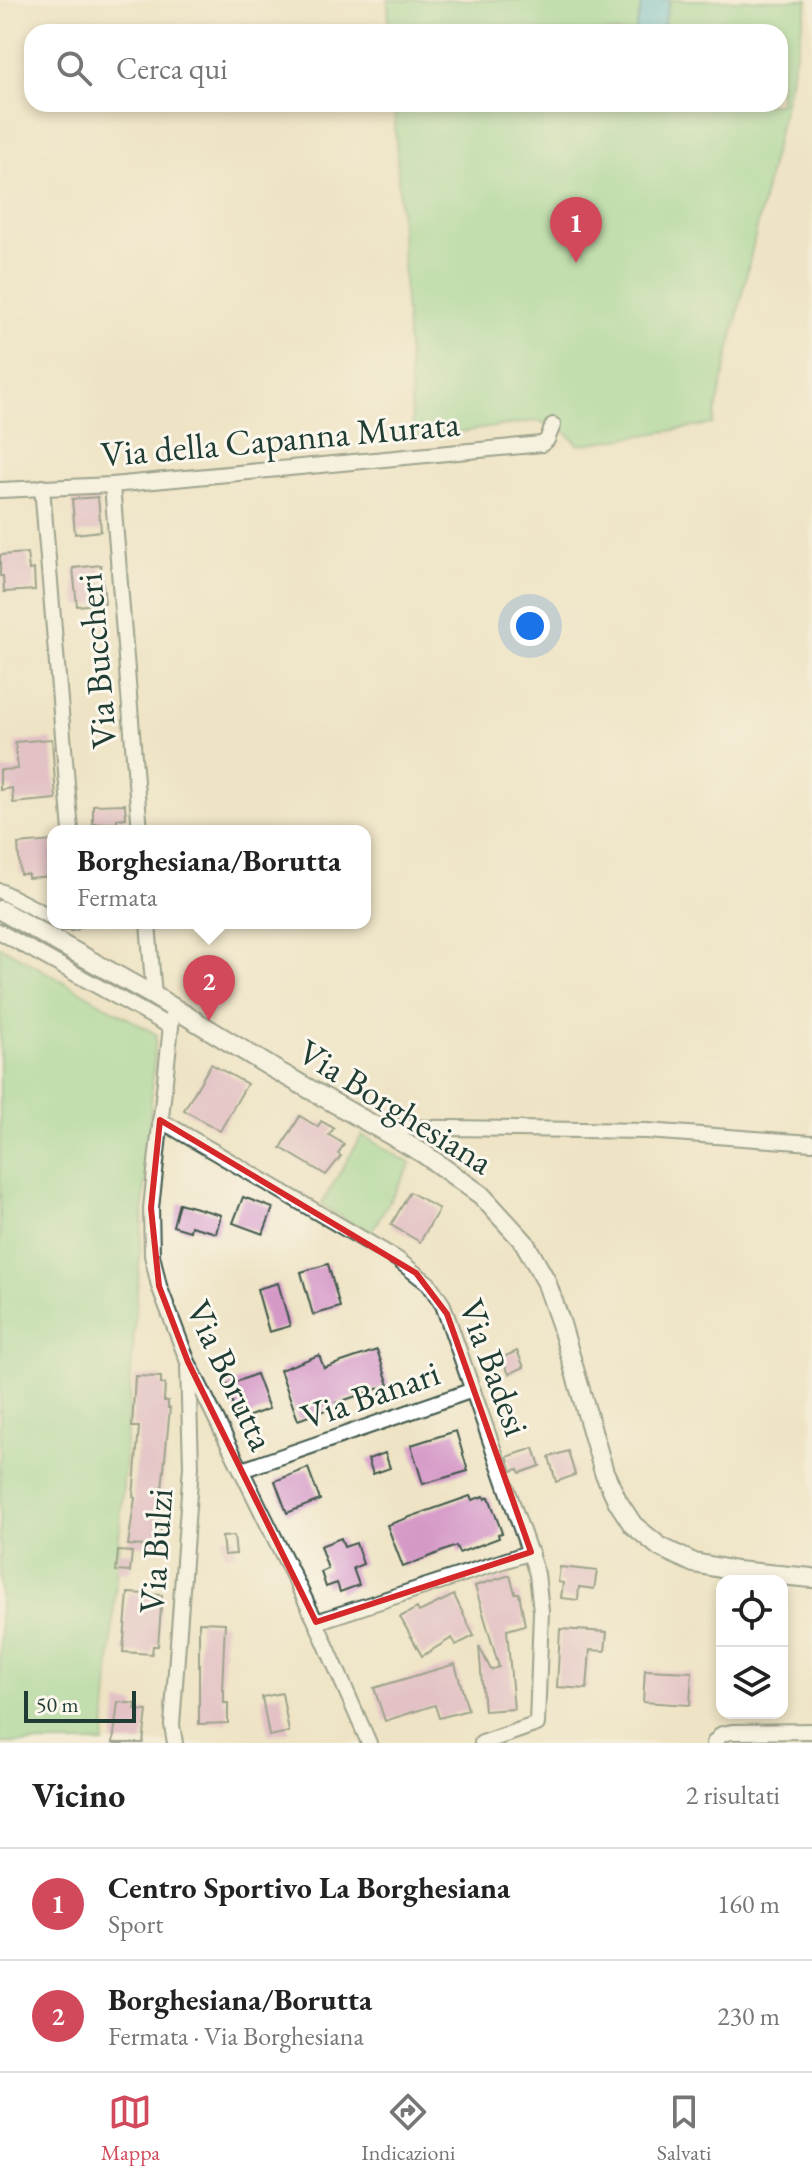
<!DOCTYPE html>
<html lang="it">
<head>
<meta charset="utf-8">
<style>
  body { margin:0; font-family:"EB Garamond",serif; background:#f2f2f2; color:#222 }
  .controls { position:absolute; right:24px; bottom:24px; display:grid; overflow:hidden; border-radius:16px; box-shadow:0 4px 12px #0003 }
  .controls button { width:72px; height:72px; display:grid; place-items:center; padding:0; border:0; border-bottom:2px solid #e0e0e0; background:#fff; color:#222; font:40px sans-serif }
  .scale { position:absolute; left:24px; bottom:20px; width:112px; box-sizing:border-box; padding-left:8px; border:4px solid #1f3d34; border-top:0; font-size:22px; line-height:28px; white-space:nowrap; color:#1f3d34; -webkit-text-stroke:6px #fbf7ec; paint-order:stroke }
  .you { position:absolute; left:530px; top:626px; width:28px; height:28px; margin:-20px; border:6px solid #fff; border-radius:50%; background:#1a73e8; box-shadow:0 0 0 12px #1a73e833 }
  .badge { display:grid; place-items:center; width:52px; height:52px; border-radius:50%; background:#d1495b; color:#fff; font-size:26px; font-weight:700 }
  .pin { position:absolute; translate:-50% -66px; filter:drop-shadow(0 2px 4px #0008) }
  .pin::after { content:''; position:absolute; top:42px; width:28px; height:24px; background:inherit; clip-path:polygon(0 0,100% 0,50% 100%) }
  .popup { position:absolute; left:47px; top:825px; width:324px; height:104px; box-sizing:border-box; display:grid; place-content:center; border-radius:16px; background:#fff; filter:drop-shadow(0 2px 6px #0005); font-size:26px; white-space:nowrap; color:#767676 }
  .popup b { font-size:30px; color:#222 }
  .popup::after { content:''; position:absolute; left:50%; top:100%; margin-left:-16px; border:16px solid transparent; border-top-color:#fff }
  .list { margin:0; padding:0; list-style:none }
  h2 { display:flex; justify-content:space-between; align-items:center; height:104px; margin:0; padding:0 32px; font-size:34px }
  h2 small { font-size:26px; font-weight:400; color:#767676 }
  .list li { display:grid; grid-template-columns:52px 1fr auto; gap:24px; align-items:center; box-sizing:border-box; height:112px; padding:0 32px; border-top:2px solid #e0e0e0 }
  .list b { display:block; font-size:30px; white-space:nowrap }
  .list p { margin:0; font-size:26px; white-space:nowrap; color:#767676 }
  .list em { font-size:26px; font-style:normal; color:#767676 }
  .icon { flex:none; width:44px; height:44px; fill:none; stroke:currentColor; stroke-width:2; stroke-linecap:round; stroke-linejoin:round }
  .map { position:relative; flex:none; width:812px; height:1743px; overflow:hidden }
  .search { position:absolute; background:#fff; box-shadow:0 4px 12px #0003; left:24px; right:24px; top:24px; height:88px; display:flex; align-items:center; gap:20px; box-sizing:border-box; padding:0 28px; border-radius:24px; color:#767676; font-size:30px }
  .sheet { height:328px; background:#fff }
  nav { display:flex; justify-content:space-around; align-items:center; box-sizing:border-box; height:112px; border-top:2px solid #e0e0e0; background:#fff; font-size:22px; color:#767676 }
  nav a { display:grid; justify-items:center; gap:4px }
  nav .on { color:#d1495b }
  .map>svg:first-child { display:block }
  .green { fill:#8dd793; stroke:#568a64; stroke-width:2 }
  .water { fill:#61c2df; stroke:#40808a; stroke-width:2 }
  .building { fill:#d599c8 }
  .lines { fill:none; stroke-linecap:round; stroke-linejoin:round }
  .minor-casing { stroke:#3e564a; stroke-width:18 }
  .tertiary-casing { stroke:#3e564a; stroke-width:22 }
  .minor { stroke:#fff; stroke-width:14 }
  .tertiary { stroke:#fff; stroke-width:18 }
  .marked { fill:none; stroke:#d62828; stroke-width:6; stroke-linejoin:round }
  .labels { text-anchor:middle; stroke-width:6; stroke-linejoin:round; paint-order:stroke }
  .street-label { font-size:36px; fill:#1f3d34; stroke:#fbf7ec }
</style>
</head>
<body>
<div class="map">
<svg width="812" height="1743" viewBox="0 0 812 1743">
  <rect width="100%" height="100%" fill="#fbf7ec"/>
  <filter id="ink" filterUnits="userSpaceOnUse"><feTurbulence type="fractalNoise" baseFrequency=".0125" numOctaves="2"/><feDisplacementMap in="SourceGraphic" scale="16" xChannelSelector="R" yChannelSelector="G"/><feConvolveMatrix kernelMatrix="1 2 1 2 8 2 1 2 1" color-interpolation-filters="sRGB"/></filter>
  <filter id="wash" filterUnits="userSpaceOnUse"><feTurbulence type="fractalNoise" baseFrequency=".006" numOctaves="4" result="noise"/><feDisplacementMap in="SourceGraphic" scale="32" xChannelSelector="R" yChannelSelector="G"/><feGaussianBlur stdDeviation="1.8" result="paint"/><feColorMatrix in="noise" values="0 0 0 0 0 0 0 0 0 0 0 0 0 0 0 0 0 1.4 0 .05"/><feComposite in="paint" operator="in"/></filter>
  <g filter="url(#wash)">
    <rect width="100%" height="100%" fill="#eee3c4"/>
    <g class="green">
      <polygon points="388,0 808,0 713,424 579,445 561,427 536,421 413,439 394,104 780,104 780,32 389,32"/>
      <polygon points="0,946 156,1034 104,1743 0,1743"/>
      <polygon points="362,1135 411,1164 370,1234 321,1205"/>
    </g>
    <polygon class="water" points="643,0 670,0 662,32 635,32"/>
    <g id="blocks">
      <g class="building">
        <polygon points="98,497 101,531 75,534 72,499"/>
        <polygon points="27,553 29,570 34,569 35,590 4,592 3,576 0,576 0,555"/>
        <polygon points="101,565 105,603 77,606 73,568"/>
        <polygon points="52,739 56,799 13,803 12,788 0,790 0,770 18,769 15,742"/>
        <polygon points="125,804 126,818 117,819 117,823 93,824 93,805"/>
        <polygon points="53,841 53,876 28,878 28,874 20,874 18,844"/>
        <polygon points="211,1064 247,1084 220,1131 184,1110"/>
        <polygon points="300,1116 318,1127 321,1121 334,1128 329,1135 344,1144 338,1154 341,1156 326,1175 281,1148"/>
        <polygon points="410,1192 439,1209 420,1242 391,1225"/>
        <polygon points="243,1197 273,1208 263,1234 233,1223"/>
        <polygon points="179,1203 221,1215 216,1233 191,1226 190,1231 173,1226"/>
        <polygon points="328,1264 340,1307 313,1315 301,1272"/>
        <polygon points="278,1283 290,1326 269,1332 257,1289"/>
        <polygon points="377,1350 389,1385 336,1403 337,1406 298,1420 280,1370 319,1355 324,1368"/>
        <polygon points="517,1351 524,1367 509,1374 501,1358"/>
        <polygon points="256,1374 269,1409 244,1418 241,1411 236,1413 226,1386"/>
        <polygon points="135,1376 161,1377 161,1384 165,1384 164,1401 168,1401 168,1408 170,1408 159,1520 161,1521 160,1547 128,1545 135,1498 133,1497 139,1427 132,1427"/>
        <polygon points="456,1431 468,1471 423,1484 411,1445"/>
        <polygon points="534,1448 540,1466 520,1473 518,1469 512,1471 507,1457"/>
        <polygon points="568,1451 575,1475 556,1482 549,1457"/>
        <polygon points="385,1453 390,1468 373,1474 368,1459"/>
        <polygon points="308,1468 320,1500 287,1513 275,1481"/>
        <polygon points="470,1496 472,1500 484,1496 485,1499 489,1497 502,1533 498,1534 499,1538 459,1553 456,1546 403,1567 387,1525"/>
        <polygon points="234,1536 236,1554 224,1555 222,1537"/>
        <polygon points="341,1538 344,1547 356,1543 363,1564 353,1568 359,1585 340,1592 337,1583 326,1587 321,1572 328,1569 320,1546"/>
        <polygon points="118,1551 132,1552 130,1572 116,1571"/>
        <polygon points="560,1567 597,1571 594,1589 579,1587 578,1600 561,1598 563,1583 558,1582"/>
        <polygon points="510,1575 515,1593 519,1593 525,1625 507,1630 514,1709 484,1711 479,1646 491,1670 499,1667 475,1586"/>
        <polygon points="128,1593 162,1595 158,1646 153,1646 152,1654 123,1652"/>
        <polygon points="454,1595 474,1636 456,1645 452,1638 422,1656 400,1617 417,1608 419,1612"/>
        <polygon points="199,1622 225,1623 222,1690 224,1690 224,1703 228,1703 228,1723 199,1724"/>
        <polygon points="560,1629 607,1632 605,1651 590,1650 587,1689 557,1687"/>
        <polygon points="455,1664 468,1710 439,1718 435,1705 385,1721 374,1688"/>
        <polygon points="645,1670 692,1672 690,1705 643,1702"/>
        <polygon points="282,1693 289,1732 269,1736 262,1697"/>
        <polygon points="118,1702 136,1704 135,1710 147,1711 143,1743 113,1743"/>
      </g>
    </g>
  </g>
  <g filter="url(#ink)">
    <use href="#blocks" fill-opacity="0" stroke="#3e564a" stroke-width="2"/>
    <g class="lines">
      <defs>
        <g id="minor">
          <polyline points="112,485 140,831"/>
          <polyline points="42,487 71,831"/>
          <polyline points="0,490 112,485 542,444 547,440 553,425"/>
          <polyline points="0,891 53,918"/>
          <polyline points="62,923 73,923"/>
          <polyline points="148,923 154,996"/>
          <polyline points="0,932 171,1027"/>
          <polyline points="173,1008 151,1208 152,1255 159,1286 188,1362 316,1622 369,1743"/>
          <polyline points="160,1120 397,1259 429,1284 443,1305 537,1574 541,1611 537,1724 482,1743"/>
          <polyline points="377,1127 647,1131 812,1143"/>
          <polyline points="242,1470 473,1390"/>
          <polyline points="316,1622 531,1552"/>
          <polyline points="175,1743 172,1725 191,1466 188,1367"/>
          <polyline points="714,1743 722,1734 732,1732 812,1731"/>
        </g>
        <polyline id="tertiary" points="0,910 154,996 274,1069 424,1154 481,1195 524,1242 546,1281 561,1324 604,1472 618,1502 633,1525 660,1547 694,1563 736,1571 812,1578"/>
      </defs>
      <use href="#minor" class="minor-casing"/>
      <use href="#tertiary" class="tertiary-casing"/>
      <use href="#minor" class="minor"/>
      <use href="#tertiary" class="tertiary"/>
    </g>
  </g>
  <path d="M0 0H812V1743H0ZM160,1120L416,1273L447,1314L531,1552L316,1622L188,1362L159,1286L151,1208Z" fill="#eee3c4" fill-opacity=".55" fill-rule="evenodd"/>
  <path class="marked" d="M160,1120L416,1273L447,1314L531,1552L316,1622L188,1362L159,1286L151,1208Z"/>
  <g class="labels">
    <g class="street-label">
      <text transform="translate(280 438) rotate(-5)" y="13">Via della Capanna Murata</text>
      <text transform="translate(96 661) rotate(-95)" y="13">Via Buccheri</text>
      <text transform="translate(396 1106) rotate(32)" y="13">Via Borghesiana</text>
      <text transform="translate(495 1367) rotate(70)" y="13">Via Badesi</text>
      <text transform="translate(231 1375) rotate(65)" y="13">Via Borutta</text>
      <text transform="translate(370 1394) rotate(-19)" y="13">Via Banari</text>
      <text transform="translate(155 1551) rotate(-86)" y="13">Via Bulzi</text>
    </g>
  </g>
</svg>
<div class="controls">
<button><svg class="icon" aria-label="locate" viewBox="0 0 24 24"><circle cx="12" cy="12" r="6"/><path d="M12 2v4M12 18v4M2 12h4M18 12h4"/></svg></button>
<button><svg class="icon" aria-label="layers" viewBox="0 0 24 24"><path d="M12 4l9 5-9 5-9-5zM3 14l9 5 9-5"/></svg></button>
</div>
<div class="scale">50 m</div>
<div class="you"></div>
<div class="pin badge" style="left:576px;top:263px">1</div>
<div class="pin badge" style="left:209px;top:1021px">2</div>
<div class="popup"><b>Borghesiana/Borutta</b>Fermata</div>
<div class="search"><svg class="icon" aria-label="search" viewBox="0 0 24 24"><circle cx="10" cy="10" r="6"/><path d="M15 15l6 6"/></svg>Cerca qui</div>
</div>
<section class="sheet">
<h2>Vicino<small>2 risultati</small></h2>
<ul class="list">
<li><span class="badge">1</span><div><b>Centro Sportivo La Borghesiana</b><p>Sport</p></div><em>160 m</em></li>
<li><span class="badge">2</span><div><b>Borghesiana/Borutta</b><p>Fermata · Via Borghesiana</p></div><em>230 m</em></li>
</ul>
</section>
<nav>
<a class="on"><svg class="icon" aria-label="map" viewBox="0 0 24 24"><path d="M3 6l6-2 6 2 6-2v14l-6 2-6-2-6 2zM9 4v14M15 6v14"/></svg>Mappa</a>
<a><svg class="icon" aria-label="directions" viewBox="0 0 24 24"><path d="M12 3l9 9-9 9-9-9zM9 14v-3h6M13 9l2 2-2 2"/></svg>Indicazioni</a>
<a><svg class="icon" aria-label="saved" viewBox="0 0 24 24"><path d="M7 4h10v16l-5-4-5 4z"/></svg>Salvati</a>
</nav>
</body>
</html>
